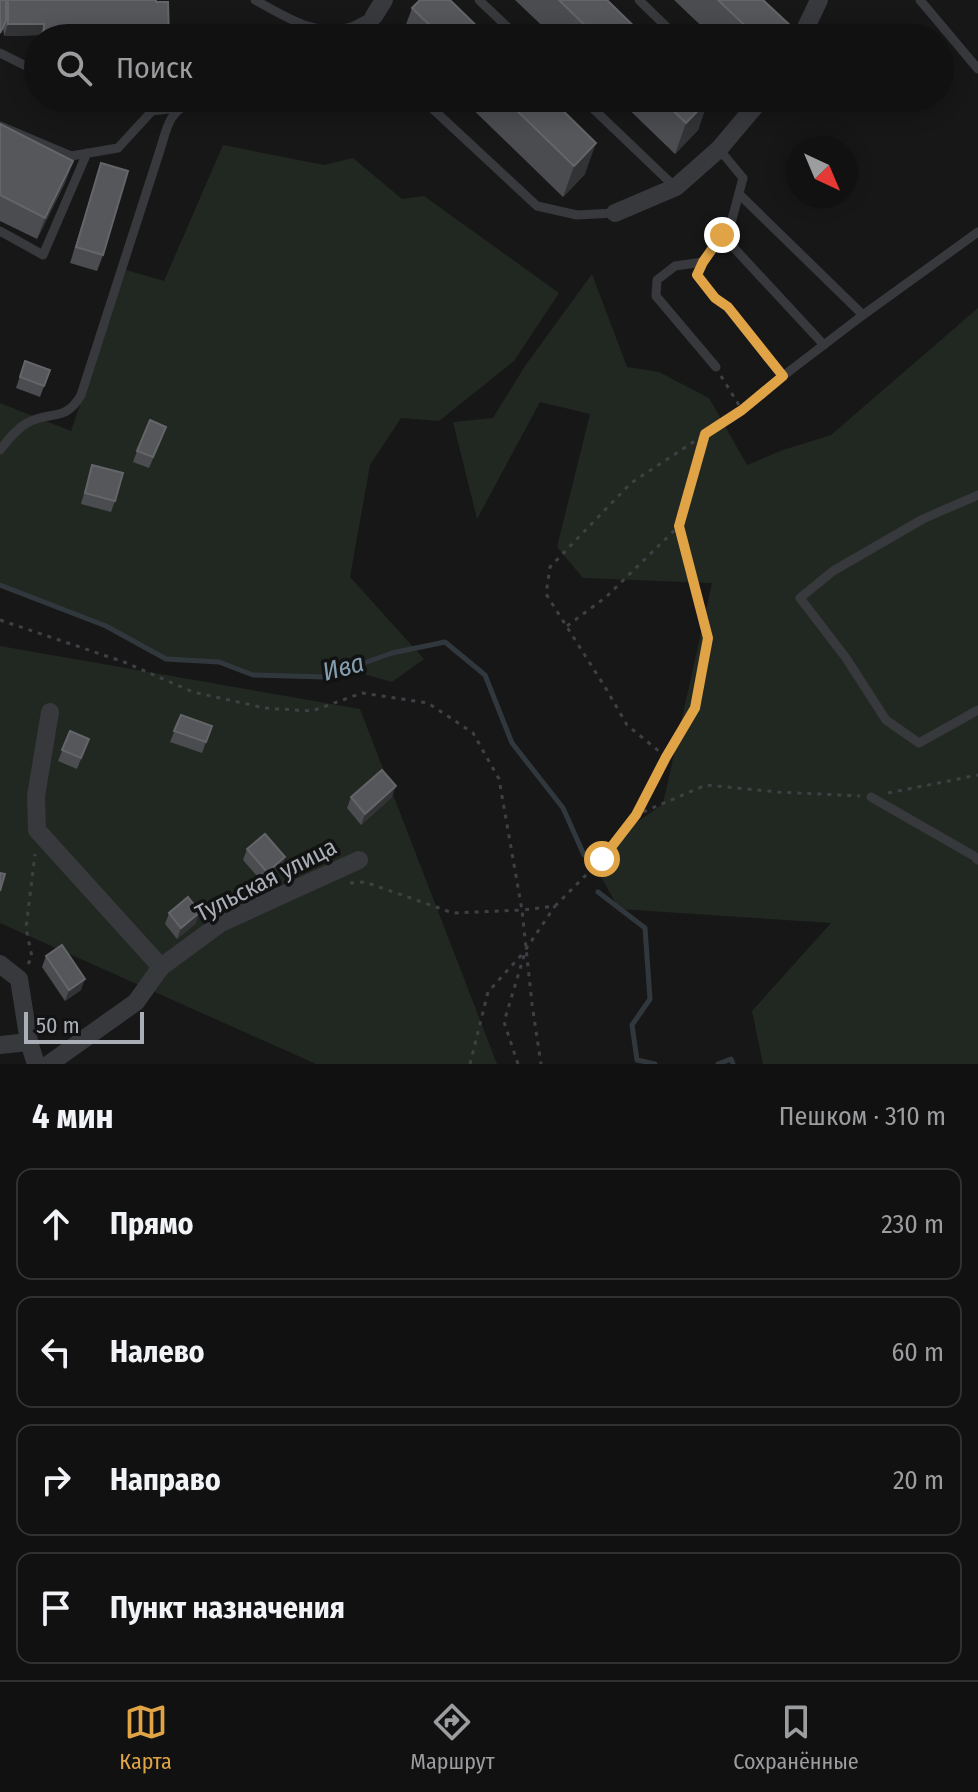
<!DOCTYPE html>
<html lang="ru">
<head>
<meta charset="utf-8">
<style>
  body { margin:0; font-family:"Fira Sans Condensed",sans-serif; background:#1a1a1b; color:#f1f3f6 }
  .compass { position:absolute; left:786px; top:136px; width:72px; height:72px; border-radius:50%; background:#111112; box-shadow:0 4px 20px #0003; rotate:136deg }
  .scale { position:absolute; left:24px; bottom:20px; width:120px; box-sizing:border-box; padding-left:8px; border:4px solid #aaafb7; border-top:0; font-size:22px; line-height:28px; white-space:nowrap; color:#aaafb7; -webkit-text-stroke:6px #121213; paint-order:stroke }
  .stop { position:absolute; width:24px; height:24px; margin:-18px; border:6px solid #e0a346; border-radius:50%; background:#fff }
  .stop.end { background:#e0a346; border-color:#fff; box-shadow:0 2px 8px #0008 }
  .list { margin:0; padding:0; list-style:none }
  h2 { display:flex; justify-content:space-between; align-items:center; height:104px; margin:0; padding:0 32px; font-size:34px }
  h2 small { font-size:26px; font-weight:400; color:#9c9d9f }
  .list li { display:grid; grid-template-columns:52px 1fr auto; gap:24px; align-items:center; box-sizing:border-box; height:112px; margin:0 16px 16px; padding:0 16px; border:2px solid #303132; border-radius:16px }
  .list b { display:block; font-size:30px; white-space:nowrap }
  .list em { font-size:26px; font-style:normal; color:#9c9d9f }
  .icon { flex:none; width:44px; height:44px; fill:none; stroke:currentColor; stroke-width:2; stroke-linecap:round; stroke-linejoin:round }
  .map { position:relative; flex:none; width:978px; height:1064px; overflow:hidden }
  .search { position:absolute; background:#111112; box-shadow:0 4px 20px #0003; left:24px; right:24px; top:24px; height:88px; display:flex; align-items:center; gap:20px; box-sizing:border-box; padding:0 28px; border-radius:44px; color:#9c9d9f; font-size:30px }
  .sheet { height:616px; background:#111112 }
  nav { display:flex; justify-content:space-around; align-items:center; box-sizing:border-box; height:112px; border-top:2px solid #303132; background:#111112; font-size:22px; color:#9c9d9f }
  nav a { display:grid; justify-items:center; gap:4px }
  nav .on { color:#e0a346 }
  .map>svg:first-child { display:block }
  .green { fill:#212821 }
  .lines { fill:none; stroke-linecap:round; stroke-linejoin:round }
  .stream { stroke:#30383d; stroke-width:5 }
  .path { stroke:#3e4044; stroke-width:3; stroke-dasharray:4 6; stroke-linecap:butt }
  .service { stroke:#38393d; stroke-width:9 }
  .minor { stroke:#38393d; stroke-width:18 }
  .wall { fill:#4b4c50 }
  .shaded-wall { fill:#323335 }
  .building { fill:#55575b; stroke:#636569; stroke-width:2 }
  .route { stroke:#e0a346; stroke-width:10 }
  .labels { text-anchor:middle; stroke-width:7; stroke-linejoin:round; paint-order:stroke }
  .street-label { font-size:24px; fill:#aaafb7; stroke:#121213 }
  .water-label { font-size:26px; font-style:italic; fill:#849dae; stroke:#121213 }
</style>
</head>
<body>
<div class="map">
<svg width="978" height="1064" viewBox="0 0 978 1064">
  <rect width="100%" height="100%" fill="#171718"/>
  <g class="green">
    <polygon points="223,145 324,165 353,158 402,199 424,196 559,293 514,361 439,421 401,418 370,465 350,577 424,659 392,682 346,669 325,677 253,675 219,662 166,659 106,626 0,585 0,403 71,431 126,270 164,281"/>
    <polygon points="592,274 627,367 659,372 709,398 747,465 783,450 831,435 978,308 978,1064 763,1064 752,1011 831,923 619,909 589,855 663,804 712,583 583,578 557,547 590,414 540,402 477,519 453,422 493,418 525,366"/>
    <polygon points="0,646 360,709 497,1064 316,1064 0,923"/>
  </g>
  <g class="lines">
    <g class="stream">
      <polyline points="0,585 106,626 166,659 219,662 253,675 325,677 392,653 445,642 485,675 512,743 563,808 584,855"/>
      <polyline points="598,892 645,928 650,999 632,1025 637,1060 655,1064"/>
      <polyline points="718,1064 731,1059 733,1064"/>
    </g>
    <g class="path">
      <polyline points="721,376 742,410"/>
      <polyline points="0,620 124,662 193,692 265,708 312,711 362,693 428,703 473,733 499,779 522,910 555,906 602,859 636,815 706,785 778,792 860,796"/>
      <polyline points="567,626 606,597 679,526 704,436"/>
      <polyline points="666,757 627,725 605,687 546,594 550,567 631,483 742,410 774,383"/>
      <polyline points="888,793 978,775"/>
      <polyline points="637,814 666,757 695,708 708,638 679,526"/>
      <polyline points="350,883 365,882 453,913 522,910 532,1004 541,1064"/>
      <polyline points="28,964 32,957 26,928 35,854"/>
      <polyline points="470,1064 488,992 524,952"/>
      <polyline points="518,1064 504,1022 526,949 555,906"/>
    </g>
    <g class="service">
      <path d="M255,0C284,16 316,38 351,27C359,24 366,19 374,16"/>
      <polyline points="479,0 519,38"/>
      <polyline points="639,0 678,38"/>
      <polyline points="920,0 978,69"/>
      <polyline points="374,19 376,38"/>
      <polyline points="364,38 374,16"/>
      <polyline points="0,53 28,67 38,67"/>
      <polyline points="421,98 537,206 577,215 615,213"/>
      <polyline points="582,98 675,187"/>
      <polyline points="740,98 753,111"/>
      <polyline points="0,126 71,156 118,148 152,111 179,108"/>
      <polyline points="719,149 743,178 731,223 703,262 697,275 715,298 728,307 783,376 863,315 978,232"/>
      <polyline points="739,194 863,315"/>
      <polyline points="0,231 43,255 87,153"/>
      <polyline points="722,235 824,345"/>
      <polyline points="703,262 675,266 657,280 656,296 716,367"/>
      <path d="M0,450C8,440 16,429 27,423C50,410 65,423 81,395L161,147C167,126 171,107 195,103L308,98"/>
      <polyline points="978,495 923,519 833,571 800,598 846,658 886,720 919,743 978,710"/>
      <polyline points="871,797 974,856 978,860"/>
    </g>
    <g class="minor">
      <polyline points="374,16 384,0"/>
      <polyline points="801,38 819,0"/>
      <polyline points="615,213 676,187 719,149 762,98"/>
      <polyline points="50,712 36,796 37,830 161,967"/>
      <polyline points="0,964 19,979 29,1042 36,1064"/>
      <polyline points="0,1045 29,1042"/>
      <polyline points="49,1064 136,1002 161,967 221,923 359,860"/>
    </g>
  </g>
  <g class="wall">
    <polygon points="0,0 156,0 169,38 40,38 40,35 4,36"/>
    <polygon points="515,0 607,0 646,38 555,38"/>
    <polygon points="674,0 763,0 789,38 714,38"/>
    <polygon points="412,8 489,38 401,38"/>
    <polygon points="461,98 550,98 585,174 563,197"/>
    <polygon points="617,98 708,98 698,130 675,154"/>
    <polygon points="0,124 73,161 65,183 37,239 0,221"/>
    <polygon points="101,163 103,255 97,271 70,263"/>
    <polygon points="25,361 50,370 40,397 16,388"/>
    <polygon points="162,438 149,468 133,462 137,451"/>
    <polygon points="92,465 115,501 111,512 81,504"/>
    <polygon points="181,715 212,726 202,753 170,742"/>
    <polygon points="70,731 89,739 77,769 58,761"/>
    <polygon points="351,797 392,797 361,825 347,808"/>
    <polygon points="247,849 285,857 281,868 263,883 243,860"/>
    <polygon points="169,913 196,923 177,939 165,924"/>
    <polygon points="46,956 81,990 65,1001 42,967"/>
  </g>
  <g class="shaded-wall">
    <polygon points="8,24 44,24 40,35 4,36"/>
    <polygon points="793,28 789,38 783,38"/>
    <polygon points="709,99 698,130 675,154 686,123"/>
    <polygon points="596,143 585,174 563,197 574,166"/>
    <polygon points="73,161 65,183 37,239 45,218"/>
    <polygon points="396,786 392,797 361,825 365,814"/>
    <polygon points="285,857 281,868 263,883 267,872"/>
    <polygon points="200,912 196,923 177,939 181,928"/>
    <polygon points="85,979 81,990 65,1001 69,990"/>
  </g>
  <g class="building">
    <polygon points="0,0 6,0 6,21 0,33"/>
    <polygon points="8,0 156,0 156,2 168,2 169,38 44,38 44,24 8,24"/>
    <polygon points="420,0 450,0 489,38 443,38 412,8"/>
    <polygon points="559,0 607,0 646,38 598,38"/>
    <polygon points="718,0 763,0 793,28 783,38 758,38"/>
    <polygon points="504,98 550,98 596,143 574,166"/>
    <polygon points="660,98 708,98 709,99 686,123"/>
    <polygon points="0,124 73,161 45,218 0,195"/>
    <polygon points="101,163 128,171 103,255 76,247"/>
    <polygon points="25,361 50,370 44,386 20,377"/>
    <polygon points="150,420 166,427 153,457 137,451"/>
    <polygon points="92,465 123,473 115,501 85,493"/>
    <polygon points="181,715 212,726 206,742 174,731"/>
    <polygon points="70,731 89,739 81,758 62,750"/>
    <polygon points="382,770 396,786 365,814 351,797"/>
    <polygon points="265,834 285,857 267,872 247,849"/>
    <polygon points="0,873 5,874 0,891"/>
    <polygon points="188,897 200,912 181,928 169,913"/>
    <polygon points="62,945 85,979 69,990 46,956"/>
  </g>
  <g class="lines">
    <polyline class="route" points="602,859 636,815 666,757 695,708 708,638 679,526 705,434 742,410 783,376 728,307 715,298 697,275 703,262 722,235"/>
  </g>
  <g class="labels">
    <g class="street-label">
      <text transform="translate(266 880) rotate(-27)" y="8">Тульская улица</text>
    </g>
    <g class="water-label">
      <text transform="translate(343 667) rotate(-15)" y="9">Ива</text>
    </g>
  </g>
</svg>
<svg class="compass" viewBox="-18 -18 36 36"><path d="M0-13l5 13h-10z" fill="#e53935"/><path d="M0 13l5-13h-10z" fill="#9c9d9f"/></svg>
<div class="scale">50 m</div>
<div class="stop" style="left:602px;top:859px"></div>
<div class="stop end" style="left:722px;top:235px"></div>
<div class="search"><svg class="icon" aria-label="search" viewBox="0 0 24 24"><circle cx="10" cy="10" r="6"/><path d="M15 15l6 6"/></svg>Поиск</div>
</div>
<section class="sheet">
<h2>4 мин<small>Пешком · 310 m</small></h2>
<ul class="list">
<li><svg class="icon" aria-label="ahead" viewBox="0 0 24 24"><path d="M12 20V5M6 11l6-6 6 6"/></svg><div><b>Прямо</b></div><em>230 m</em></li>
<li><svg class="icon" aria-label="left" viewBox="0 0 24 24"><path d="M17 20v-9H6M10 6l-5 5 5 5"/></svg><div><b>Налево</b></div><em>60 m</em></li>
<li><svg class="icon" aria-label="right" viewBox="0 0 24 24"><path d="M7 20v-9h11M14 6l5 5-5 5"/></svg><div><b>Направо</b></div><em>20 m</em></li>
<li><svg class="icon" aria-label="arrive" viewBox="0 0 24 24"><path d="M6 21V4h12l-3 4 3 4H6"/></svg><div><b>Пункт назначения</b></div></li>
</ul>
</section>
<nav>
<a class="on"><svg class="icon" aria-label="map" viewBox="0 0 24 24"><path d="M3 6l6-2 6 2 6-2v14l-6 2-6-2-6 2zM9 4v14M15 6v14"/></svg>Карта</a>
<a><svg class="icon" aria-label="directions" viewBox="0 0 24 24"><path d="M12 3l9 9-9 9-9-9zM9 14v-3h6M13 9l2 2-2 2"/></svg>Маршрут</a>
<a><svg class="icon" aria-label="saved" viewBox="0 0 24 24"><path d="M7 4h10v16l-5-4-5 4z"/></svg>Сохранённые</a>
</nav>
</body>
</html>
